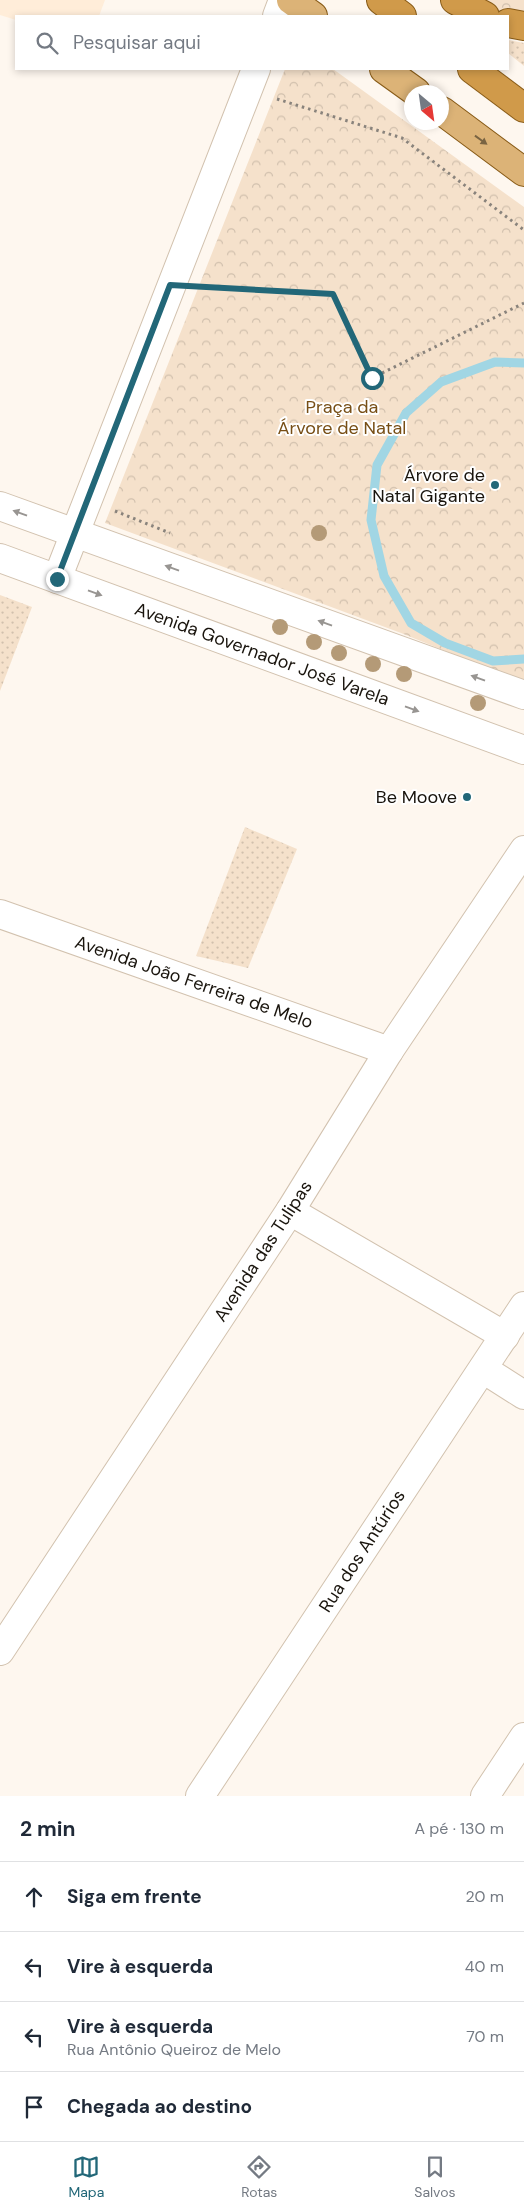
<!DOCTYPE html>
<html lang="pt">
<head>
<meta charset="utf-8">
<style>
  body { margin:0; font-family:"DM Sans",sans-serif; background:#f6f6f7; color:#1f2937 }
  .compass { position:absolute; left:404px; top:85px; width:45px; height:45px; border-radius:50%; background:#fff; box-shadow:0 2px 8px #0003; rotate:151deg }
  .stop { position:absolute; width:15px; height:15px; margin:-11px; border:4px solid #226778; border-radius:50%; background:#fff }
  .stop.end { background:#226778; border-color:#fff; box-shadow:0 1px 5px #0008 }
  .list { margin:0; padding:0; list-style:none }
  h2 { display:flex; justify-content:space-between; align-items:center; height:65px; margin:0; padding:0 20px; font-size:21px }
  h2 small { font-size:16px; font-weight:400; color:#747a83 }
  .list li { display:grid; grid-template-columns:32px 1fr auto; gap:15px; align-items:center; box-sizing:border-box; height:70px; padding:0 20px; border-top:1px solid #e0e1e3 }
  .list b { display:block; font-size:19px; white-space:nowrap }
  .list p { margin:0; font-size:16px; white-space:nowrap; color:#747a83 }
  .list em { font-size:16px; font-style:normal; color:#747a83 }
  .icon { flex:none; width:28px; height:28px; fill:none; stroke:currentColor; stroke-width:2; stroke-linecap:round; stroke-linejoin:round }
  .map { position:relative; flex:none; width:524px; height:1796px; overflow:hidden }
  .search { position:absolute; background:#fff; box-shadow:0 2px 8px #0003; left:15px; right:15px; top:15px; height:55px; display:flex; align-items:center; gap:12px; box-sizing:border-box; padding:0 18px; border-radius:0px; color:#747a83; font-size:19px }
  .sheet { height:345px; background:#fff }
  nav { display:flex; justify-content:space-around; align-items:center; box-sizing:border-box; height:70px; border-top:1px solid #e0e1e3; background:#fff; font-size:14px; color:#747a83 }
  nav a { display:grid; justify-items:center; gap:2px }
  nav .on { color:#226778 }
  .map>svg:first-child { display:block }
  .built { fill:#ffedd9 }
  .grass { fill:url(#grass-dots) }
  .park { fill:url(#park-crowns) }
  .lines { fill:none; stroke-linecap:round; stroke-linejoin:round }
  .stream { stroke:#a1d6e4; stroke-width:9 }
  .minor-casing { stroke:#d2c2af; stroke-width:30 }
  .tertiary-casing { stroke:#d2c2af; stroke-width:30 }
  .primary-casing { stroke:#885b17; stroke-width:30 }
  .trunk-casing { stroke:#885b17; stroke-width:30 }
  .path { stroke:#89837c; stroke-width:3; stroke-dasharray:2.5 4; stroke-linecap:butt }
  .minor { stroke:#fff; stroke-width:28 }
  .tertiary { stroke:#fff; stroke-width:28 }
  .primary { stroke:#dcb377; stroke-width:28 }
  .trunk { stroke:#d09a4a; stroke-width:28 }
  .tree { fill:#b49a77 }
  .oneway { fill:#7a6442 }
  .oneway2 { fill:#989592 }
  .route { stroke:#226778; stroke-width:6 }
  .poi-dot { fill:#226778; stroke:#fff; stroke-width:2 }
  .labels { text-anchor:middle; stroke-width:4; stroke-linejoin:round; paint-order:stroke }
  .park-label { font-size:18px; fill:#774e15; stroke:#fff }
  .poi-label { font-size:18px; fill:#19140d; stroke:#fff; text-anchor:end }
  .street-label { font-size:18px; fill:#19140d; stroke:#fff }
</style>
</head>
<body>
<div class="map">
<svg width="524" height="1796" viewBox="0 0 524 1796">
  <defs>
    <pattern id="grass-dots" width="8" height="8" patternUnits="userSpaceOnUse" patternTransform="scale(1.25)"><rect width="8" height="8" fill="#f5e1cb"/><path d="M2 2h.1M6 6h.1" fill="none" stroke="#d1c0ad" stroke-width="1.8" stroke-linecap="round"/></pattern>
    <pattern id="park-crowns" width="20" height="18" patternUnits="userSpaceOnUse" patternTransform="scale(1.25)"><rect width="20" height="18" fill="#f5e1cb"/><path d="M2 6a3 3 0 1 1 6 0M12 15a3 3 0 1 1 6 0" fill="none" stroke="#d1c0ad"/></pattern>
  </defs>
  <rect width="100%" height="100%" fill="#fef7ef"/>
  <polygon class="built" points="0,0 105,0 99,16 16,16 16,20 0,15"/>
  <g class="grass">
    <polygon points="508,40 524,43 524,66 508,53"/>
    <polygon points="0,595 32,607 0,691"/>
    <polygon points="245,827 297,849 248,968 196,956"/>
  </g>
  <g class="park">
    <polygon points="475,0 524,0 524,16 496,16"/>
    <polygon points="285,69 333,69 524,207 524,683 401,633 105,523"/>
  </g>
  <g class="lines">
    <polyline class="stream" points="524,363 495,362 441,382 406,413 377,465 371,520 384,576 411,623 445,643 493,661 524,659"/>
    <defs>
      <g id="minor">
        <polyline points="277,16 283,0"/>
        <polyline points="57,579 256,69"/>
        <polyline points="0,914 389,1051"/>
        <polyline points="290,1211 505,1336"/>
        <polyline points="483,1369 524,1395"/>
        <polyline points="0,1651 290,1211 389,1051 524,850"/>
        <polyline points="200,1796 524,1306"/>
        <polyline points="485,1796 524,1737"/>
      </g>
      <g id="tertiary">
        <polyline points="0,506 524,695"/>
        <polyline points="0,558 524,750"/>
      </g>
      <g id="primary">
        <polyline points="291,0 313,16"/>
        <polyline points="384,69 416,92"/>
        <polyline points="442,111 524,172"/>
      </g>
      <g id="trunk">
        <polyline points="381,0 402,16"/>
        <polyline points="455,0 485,16"/>
        <polyline points="508,23 524,26"/>
        <polyline points="472,69 524,108"/>
      </g>
    </defs>
    <use href="#minor" class="minor-casing"/>
    <use href="#tertiary" class="tertiary-casing"/>
    <use href="#primary" class="primary-casing"/>
    <use href="#trunk" class="trunk-casing"/>
    <g class="path">
      <polyline points="277,99 402,138 524,230"/>
      <polyline points="203,287 333,294 372,378 524,303"/>
      <polyline points="115,511 170,533"/>
    </g>
    <use href="#minor" class="minor"/>
    <use href="#tertiary" class="tertiary"/>
    <use href="#primary" class="primary"/>
    <use href="#trunk" class="trunk"/>
  </g>
  <g class="tree">
    <circle cx="319" cy="533" r="8"/>
    <circle cx="280" cy="627" r="8"/>
    <circle cx="314" cy="642" r="8"/>
    <circle cx="339" cy="653" r="8"/>
    <circle cx="373" cy="664" r="8"/>
    <circle cx="404" cy="674" r="8"/>
    <circle cx="478" cy="703" r="8"/>
  </g>
  <defs><path id="oneway-solid" d="M-6-.8H1V-3.2L6.5 0L1 3.2V.8H-6Z" transform="scale(1.25)"/></defs>
  <use class="oneway" href="#oneway-solid" transform="translate(481 140) rotate(36)"/>
  <g class="oneway2">
    <use href="#oneway-solid" transform="translate(20 513) rotate(-160)"/>
    <use href="#oneway-solid" transform="translate(172 568) rotate(-160)"/>
    <use href="#oneway-solid" transform="translate(95 593) rotate(20)"/>
    <use href="#oneway-solid" transform="translate(325 623) rotate(-160)"/>
    <use href="#oneway-solid" transform="translate(478 678) rotate(-160)"/>
    <use href="#oneway-solid" transform="translate(412 709) rotate(20)"/>
  </g>
  <g class="lines">
    <polyline class="route" points="57,579 170,285 333,294 372,378"/>
  </g>
  <g class="poi-dot">
    <circle cx="495" cy="485" r="5"/>
    <circle cx="467" cy="797" r="5"/>
  </g>
  <g class="labels">
    <g class="park-label">
      <text x="342" y="413">Praça da<tspan x="342" dy="21">Árvore de Natal</tspan></text>
    </g>
    <g class="poi-label">
      <text x="485" y="481">Árvore de<tspan x="485" dy="21">Natal Gigante</tspan></text>
      <text x="457" y="803">Be Moove</text>
    </g>
    <g class="street-label">
      <text transform="translate(262 654) rotate(20)" y="6">Avenida Governador José Varela</text>
      <text transform="translate(194 982) rotate(19)" y="6">Avenida João Ferreira de Melo</text>
      <text transform="translate(263 1251) rotate(-57)" y="6">Avenida das Tulipas</text>
      <text transform="translate(362 1551) rotate(-57)" y="6">Rua dos Antúrios</text>
    </g>
  </g>
</svg>
<svg class="compass" viewBox="-18 -18 36 36"><path d="M0-13l5 13h-10z" fill="#e53935"/><path d="M0 13l5-13h-10z" fill="#747a83"/></svg>
<div class="stop" style="left:372px;top:378px"></div>
<div class="stop end" style="left:57px;top:579px"></div>
<div class="search"><svg class="icon" aria-label="search" viewBox="0 0 24 24"><circle cx="10" cy="10" r="6"/><path d="M15 15l6 6"/></svg>Pesquisar aqui</div>
</div>
<section class="sheet">
<h2>2 min<small>A pé · 130 m</small></h2>
<ul class="list">
<li><svg class="icon" aria-label="ahead" viewBox="0 0 24 24"><path d="M12 20V5M6 11l6-6 6 6"/></svg><div><b>Siga em frente</b></div><em>20 m</em></li>
<li><svg class="icon" aria-label="left" viewBox="0 0 24 24"><path d="M17 20v-9H6M10 6l-5 5 5 5"/></svg><div><b>Vire à esquerda</b></div><em>40 m</em></li>
<li><svg class="icon" aria-label="left" viewBox="0 0 24 24"><path d="M17 20v-9H6M10 6l-5 5 5 5"/></svg><div><b>Vire à esquerda</b><p>Rua Antônio Queiroz de Melo</p></div><em>70 m</em></li>
<li><svg class="icon" aria-label="arrive" viewBox="0 0 24 24"><path d="M6 21V4h12l-3 4 3 4H6"/></svg><div><b>Chegada ao destino</b></div></li>
</ul>
</section>
<nav>
<a class="on"><svg class="icon" aria-label="map" viewBox="0 0 24 24"><path d="M3 6l6-2 6 2 6-2v14l-6 2-6-2-6 2zM9 4v14M15 6v14"/></svg>Mapa</a>
<a><svg class="icon" aria-label="directions" viewBox="0 0 24 24"><path d="M12 3l9 9-9 9-9-9zM9 14v-3h6M13 9l2 2-2 2"/></svg>Rotas</a>
<a><svg class="icon" aria-label="saved" viewBox="0 0 24 24"><path d="M7 4h10v16l-5-4-5 4z"/></svg>Salvos</a>
</nav>
</body>
</html>
